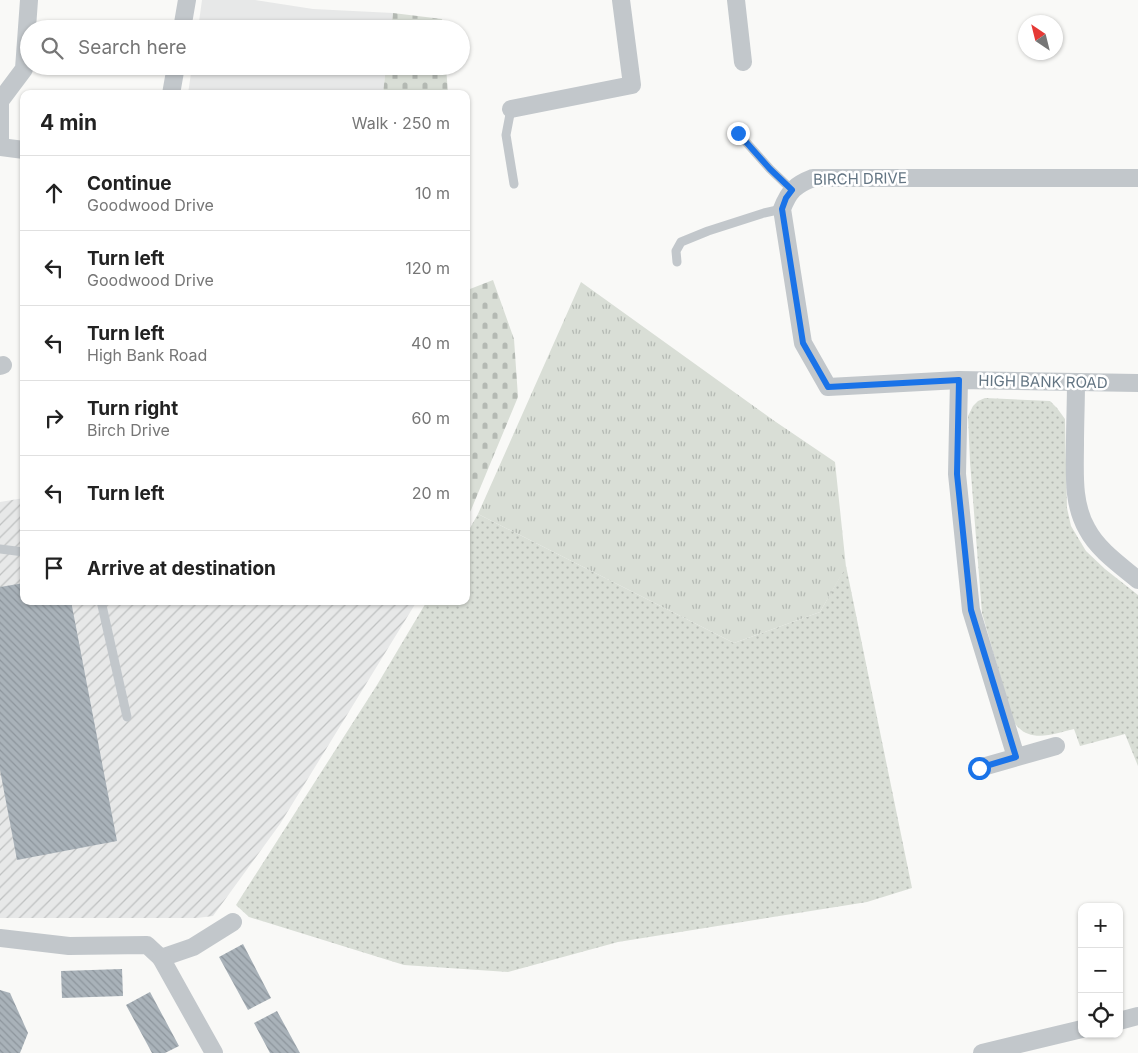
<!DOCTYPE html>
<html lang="en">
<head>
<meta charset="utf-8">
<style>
  body { margin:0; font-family:Inter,sans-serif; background:#f6f6f6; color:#222 }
  .controls { position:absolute; right:15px; bottom:15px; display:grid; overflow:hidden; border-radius:10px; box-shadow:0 1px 4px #0004 }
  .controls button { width:45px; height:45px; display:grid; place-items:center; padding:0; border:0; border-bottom:1px solid #e0e0e0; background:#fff; color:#222; font:25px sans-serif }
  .compass { position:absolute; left:1018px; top:15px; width:45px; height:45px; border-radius:50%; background:#fff; box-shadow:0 1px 4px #0004; rotate:325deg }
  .stop { position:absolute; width:15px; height:15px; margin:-11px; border:4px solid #1a73e8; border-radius:50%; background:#fff }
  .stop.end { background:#1a73e8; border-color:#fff; box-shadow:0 1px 5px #0008 }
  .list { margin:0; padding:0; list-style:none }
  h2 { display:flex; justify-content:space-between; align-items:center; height:65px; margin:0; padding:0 20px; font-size:21px }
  h2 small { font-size:16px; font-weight:400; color:#767676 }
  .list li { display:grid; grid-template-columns:32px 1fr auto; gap:15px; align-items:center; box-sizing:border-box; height:75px; padding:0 20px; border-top:1px solid #e0e0e0 }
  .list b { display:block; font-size:19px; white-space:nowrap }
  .list p { margin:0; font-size:16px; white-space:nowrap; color:#767676 }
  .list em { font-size:16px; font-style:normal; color:#767676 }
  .icon { flex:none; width:28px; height:28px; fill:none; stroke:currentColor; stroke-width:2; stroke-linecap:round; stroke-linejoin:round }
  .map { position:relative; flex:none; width:1138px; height:1053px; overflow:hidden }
  .search { position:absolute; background:#fff; box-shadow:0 1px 4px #0004; left:20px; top:20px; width:450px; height:55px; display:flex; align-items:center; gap:12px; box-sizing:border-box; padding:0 18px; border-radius:28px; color:#767676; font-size:19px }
  .panel { position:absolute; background:#fff; box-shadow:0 1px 4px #0004; left:20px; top:90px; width:450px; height:515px; border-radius:10px }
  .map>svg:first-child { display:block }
  .built { fill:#e7e8e8 }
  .industrial { fill:url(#industrial-furrows) }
  .grass { fill:url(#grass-dots) }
  .cemetery { fill:url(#cemetery-stones) }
  .park { fill:url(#park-tufts) }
  .building { fill:url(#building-back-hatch) }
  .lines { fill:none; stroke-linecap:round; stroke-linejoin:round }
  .lane { stroke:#c2c7cb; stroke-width:9 }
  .street { stroke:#c2c7cb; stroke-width:18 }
  .route { stroke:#1a73e8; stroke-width:6 }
  .labels { text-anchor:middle; stroke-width:5; stroke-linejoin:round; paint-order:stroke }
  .street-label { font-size:15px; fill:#637583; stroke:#fff }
</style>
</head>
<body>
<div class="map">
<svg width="1138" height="1053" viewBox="0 0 1138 1053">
  <defs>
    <pattern id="industrial-furrows" width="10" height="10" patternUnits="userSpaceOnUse" patternTransform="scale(1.25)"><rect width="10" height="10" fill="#e7e8e8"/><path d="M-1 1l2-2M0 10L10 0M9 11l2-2" fill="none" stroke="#bfc1c1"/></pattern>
    <pattern id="grass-dots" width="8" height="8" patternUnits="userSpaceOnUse" patternTransform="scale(1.25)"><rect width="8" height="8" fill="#d9ded6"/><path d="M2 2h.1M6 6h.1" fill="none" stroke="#b4b9b3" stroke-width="1.8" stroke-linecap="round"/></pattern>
    <pattern id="cemetery-stones" width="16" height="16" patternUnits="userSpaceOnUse" patternTransform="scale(1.25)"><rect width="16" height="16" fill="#d9ded6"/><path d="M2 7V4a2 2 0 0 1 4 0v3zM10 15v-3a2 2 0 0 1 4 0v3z" fill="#b4b9b3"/></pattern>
    <pattern id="park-tufts" width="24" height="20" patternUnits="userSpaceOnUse" patternTransform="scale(1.25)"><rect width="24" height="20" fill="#d9ded6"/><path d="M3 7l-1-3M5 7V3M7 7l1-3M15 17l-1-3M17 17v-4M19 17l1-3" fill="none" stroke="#b4b9b3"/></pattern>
    <pattern id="building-back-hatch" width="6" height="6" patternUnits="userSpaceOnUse" patternTransform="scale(1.25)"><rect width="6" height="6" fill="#a9b2b9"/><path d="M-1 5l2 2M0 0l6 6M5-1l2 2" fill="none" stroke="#8d959c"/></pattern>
  </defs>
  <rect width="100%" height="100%" fill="#f9f9f7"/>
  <g class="built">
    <polygon points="202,0 255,0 313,9 393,13 391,29 198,29"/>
    <polygon points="192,66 386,66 383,94 188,94"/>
  </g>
  <polygon class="industrial" points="24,498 24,601 417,601 280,824 213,916 197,918 0,918 0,502"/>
  <g class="grass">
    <path d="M985,398L1050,401L1057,408L1065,419L1067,508L1071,526L1086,551L1105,569L1138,595V766L1125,734L1080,746L1074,729C1056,733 1033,743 1018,727C1015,725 1013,720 1012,717L982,613L970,462L968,416L973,406L978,401Z"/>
    <polygon points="478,514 734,643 820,612 846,566 912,888 867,902 618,942 508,972 404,965 249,917 236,905 377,685 427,601 466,601 466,535"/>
  </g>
  <g class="cemetery">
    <polygon points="393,13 442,19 443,29 391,29"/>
    <polygon points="386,66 446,66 448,94 383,94"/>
    <polygon points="466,272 470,289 493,280 514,339 518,397 471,510 466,518"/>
  </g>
  <polygon class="park" points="581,282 773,420 835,462 846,567 820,612 734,643 478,514"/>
  <g class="building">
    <rect x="398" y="20" width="26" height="9"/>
    <polygon points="24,583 24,601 71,601 117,841 17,860 0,770 0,587"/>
    <polygon points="243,944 271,998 248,1010 219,957"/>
    <polygon points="122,969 123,996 62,998 61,971"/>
    <polygon points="0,990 10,993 28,1033 20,1053 0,1053"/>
    <polygon points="150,992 179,1046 165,1053 152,1053 126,1005"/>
    <polygon points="277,1011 300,1053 270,1053 254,1023"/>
  </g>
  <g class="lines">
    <g class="lane">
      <polyline points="511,109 506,135 514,184"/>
      <polyline points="738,133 770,169 792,190"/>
      <polyline points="677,262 676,251 681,242 708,231 764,213 782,209"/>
      <polyline points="0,549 24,552"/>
      <polyline points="101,601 127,717"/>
    </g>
    <g class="street">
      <polyline points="736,0 743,62"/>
      <polyline points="182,29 187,0"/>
      <polyline points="171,94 176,66"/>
      <polyline points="511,109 632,85 621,0"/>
      <polyline points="0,141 0,101 24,69 29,0"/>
      <polyline points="0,147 24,150"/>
      <path d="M1138,178H813C795,185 789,191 782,209L803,343L828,387L959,380L1138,383"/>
      <polyline points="0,366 3,365"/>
      <polyline points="959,380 957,474 971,610 1016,757"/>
      <path d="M1076,382C1076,403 1075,423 1075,443C1075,472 1072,503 1087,529C1098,550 1120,565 1138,580"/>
      <polyline points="979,768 1056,746"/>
      <polyline points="0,938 69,946 147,945 161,958 193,947 233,922"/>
      <polyline points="161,958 214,1053"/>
      <polyline points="1119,1021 1138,1016"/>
      <polyline points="982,1053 1082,1029"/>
    </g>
  </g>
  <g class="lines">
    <polyline class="route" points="738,133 770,169 792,190 786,198 782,209 803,343 828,387 959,380 957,474 971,610 1016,757 979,768"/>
  </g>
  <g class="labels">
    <g class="street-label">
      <text transform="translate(860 179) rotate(-1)" y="5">BIRCH DRIVE</text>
      <text transform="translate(1043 382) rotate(1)" y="5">HIGH BANK ROAD</text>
    </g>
  </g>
</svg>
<div class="controls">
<button>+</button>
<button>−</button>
<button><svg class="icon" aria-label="locate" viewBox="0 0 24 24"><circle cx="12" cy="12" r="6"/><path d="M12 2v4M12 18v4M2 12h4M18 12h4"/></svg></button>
</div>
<svg class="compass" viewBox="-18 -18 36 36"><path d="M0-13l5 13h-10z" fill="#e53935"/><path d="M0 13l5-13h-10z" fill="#767676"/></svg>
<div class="stop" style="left:979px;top:768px"></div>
<div class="stop end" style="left:738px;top:133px"></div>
<div class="search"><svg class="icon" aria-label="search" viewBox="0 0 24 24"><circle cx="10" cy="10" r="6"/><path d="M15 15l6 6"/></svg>Search here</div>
<section class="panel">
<h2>4 min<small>Walk · 250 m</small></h2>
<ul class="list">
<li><svg class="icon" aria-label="ahead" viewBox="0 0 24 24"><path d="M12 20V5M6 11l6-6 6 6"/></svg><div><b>Continue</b><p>Goodwood Drive</p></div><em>10 m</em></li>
<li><svg class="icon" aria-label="left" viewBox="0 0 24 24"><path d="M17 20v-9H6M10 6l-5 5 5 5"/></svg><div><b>Turn left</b><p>Goodwood Drive</p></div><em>120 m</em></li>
<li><svg class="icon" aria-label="left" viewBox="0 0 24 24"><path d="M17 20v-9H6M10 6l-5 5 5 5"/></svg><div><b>Turn left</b><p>High Bank Road</p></div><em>40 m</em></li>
<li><svg class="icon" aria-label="right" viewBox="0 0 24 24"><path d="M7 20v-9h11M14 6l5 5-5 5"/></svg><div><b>Turn right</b><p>Birch Drive</p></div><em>60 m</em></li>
<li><svg class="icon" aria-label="left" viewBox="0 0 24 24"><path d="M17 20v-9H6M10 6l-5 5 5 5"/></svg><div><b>Turn left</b></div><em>20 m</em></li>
<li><svg class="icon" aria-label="arrive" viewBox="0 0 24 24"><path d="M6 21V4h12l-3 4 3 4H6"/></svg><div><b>Arrive at destination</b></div></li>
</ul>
</section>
</div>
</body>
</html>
